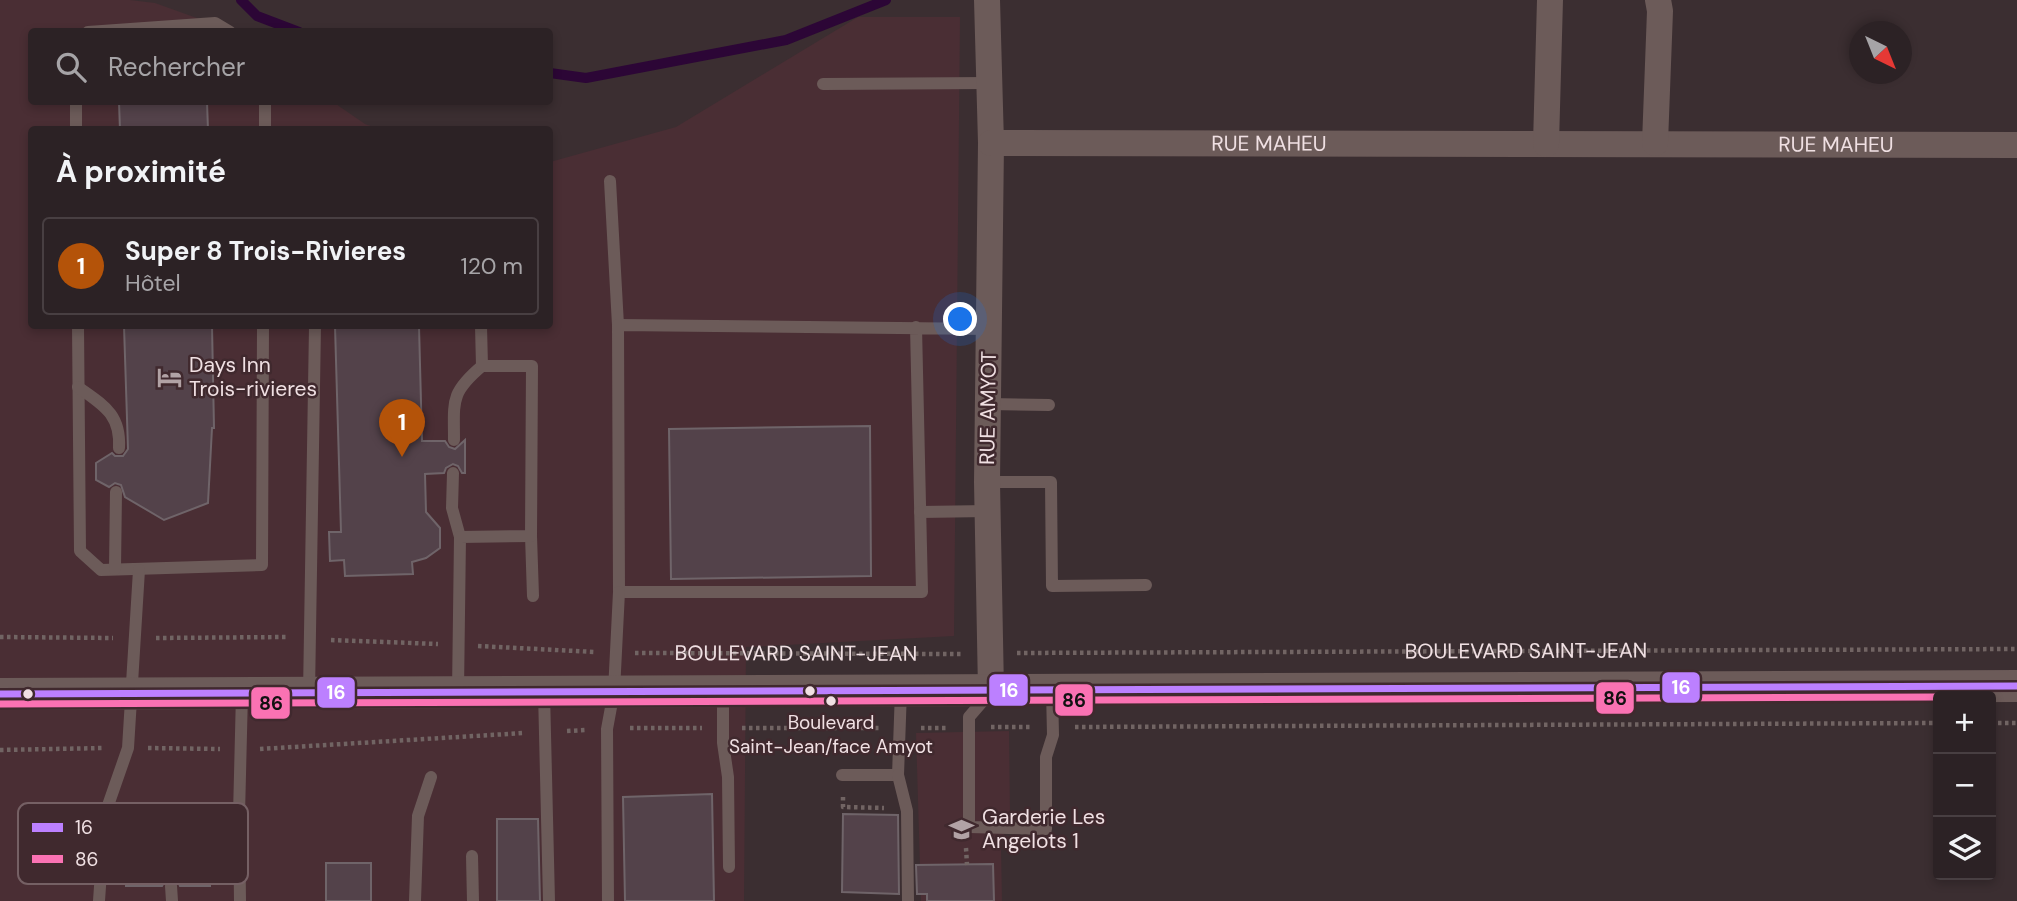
<!DOCTYPE html>
<html lang="fr">
<head>
<meta charset="utf-8">
<style>
  body { margin:0; font-family:"DM Sans",sans-serif; background:#342a2d; color:#f1f3f6 }
  .controls { position:absolute; right:21px; bottom:21px; display:grid; overflow:hidden; border-radius:7px; box-shadow:0 4px 10px #0003 }
  .controls button { width:63px; height:63px; display:grid; place-items:center; padding:0; border:0; border-bottom:2px solid #483f42; background:#2c2225; color:#f1f3f6; font:35px sans-serif }
  .compass { position:absolute; left:1849px; top:21px; width:63px; height:63px; border-radius:50%; background:#2c2225; box-shadow:0 4px 10px #0003; rotate:137deg }
  .you { position:absolute; left:961px; top:320px; width:24px; height:24px; margin:-18px; border:5px solid #fff; border-radius:50%; background:#1a73e8; box-shadow:0 0 0 10px #1a73e833 }
  .badge { display:grid; place-items:center; width:46px; height:46px; border-radius:50%; background:#b45309; color:#fff; font-size:23px; font-weight:700 }
  .pin { position:absolute; translate:-50% -58px; filter:drop-shadow(0 2px 4px #0008) }
  .pin::after { content:''; position:absolute; top:37px; width:24px; height:21px; background:inherit; clip-path:polygon(0 0,100% 0,50% 100%) }
  .list { margin:0; padding:0; list-style:none }
  h2 { display:flex; justify-content:space-between; align-items:center; height:91px; margin:0; padding:0 28px; font-size:30px }
  h2 small { font-size:23px; font-weight:400; color:#a6a4a7 }
  .list li { display:grid; grid-template-columns:46px 1fr auto; gap:21px; align-items:center; box-sizing:border-box; height:98px; margin:0 14px 14px; padding:0 14px; border:2px solid #483f42; border-radius:7px }
  .list b { display:block; font-size:26px; white-space:nowrap }
  .list p { margin:0; font-size:23px; white-space:nowrap; color:#a6a4a7 }
  .list em { font-size:23px; font-style:normal; color:#a6a4a7 }
  .icon { flex:none; width:38px; height:38px; fill:none; stroke:currentColor; stroke-width:2; stroke-linecap:round; stroke-linejoin:round }
  .map { position:relative; flex:none; width:2017px; height:901px; overflow:hidden }
  .search { position:absolute; background:#2c2225; box-shadow:0 4px 10px #0003; left:28px; top:28px; width:525px; height:77px; display:flex; align-items:center; gap:18px; box-sizing:border-box; padding:0 24px; border-radius:7px; color:#a6a4a7; font-size:26px }
  .panel { position:absolute; background:#2c2225; box-shadow:0 4px 10px #0003; left:28px; top:126px; width:525px; height:203px; border-radius:7px }
  .map>svg:first-child { display:block }
  .built { fill:#4a2e34 }
  .lines { fill:none; stroke-linecap:round; stroke-linejoin:round }
  .stream { stroke:#2c0636; stroke-width:10 }
  .building { fill:#53424a; stroke:#6f6469; stroke-width:2 }
  .path { stroke:#716463; stroke-width:4.5; stroke-dasharray:3.5 3.5; stroke-linecap:butt }
  .service { stroke:#6c5b59; stroke-width:12 }
  .minor { stroke:#6c5b59; stroke-width:26 }
  .tertiary { stroke:#6c5b59; stroke-width:32 }
  .bus-1-casing { stroke:#40292e; stroke-width:12 }
  .bus-2-casing { stroke:#40292e; stroke-width:12 }
  .bus-1 { stroke:#bc80ff; stroke-width:7 }
  .bus-2 { stroke:#fa72b3; stroke-width:7 }
  .bus-dot { fill:#f0e0e3; stroke:#40292e; stroke-width:2.5 }
  .labels { text-anchor:middle; stroke-width:5; stroke-linejoin:round; paint-order:stroke }
  .bus-label { font-size:19px; fill:#f0e0e3; stroke:#40292e }
  .street-label { font-size:21px; fill:#f0e0e3; stroke:#40292e }
  .poi-label { font-size:21px; fill:#f0e0e3; stroke:#40292e; text-anchor:start }
  .key { fill:#40292e; stroke:#756064; stroke-width:2 }
  .key-label { font-size:19px; fill:#f0e0e3 }
  .line-badge { stroke:#40292e; stroke-width:2.5 }
  .badge-label { font-size:19px; text-anchor:middle; font-weight:bold; fill:#fff }
  .pale-badge-label { font-size:19px; text-anchor:middle; font-weight:bold; fill:#111 }
</style>
</head>
<body>
<div class="map">
<svg width="2017" height="901" viewBox="0 0 2017 901">
  <rect width="100%" height="100%" fill="#3b2e31"/>
  <g class="built">
    <polygon points="0,0 130,0 155,3 233,31 32,32 32,102 333,102 365,124 379,129 32,130 32,326 550,326 550,162 676,127 858,17 960,17 954,636 746,647 744,901 0,901"/>
    <polygon points="1009,731 1010,812 1001,846 1002,901 921,901 916,733"/>
  </g>
  <g class="lines">
    <g class="stream">
      <polyline points="241,0 257,16 299,32"/>
      <polyline points="550,73 586,78 786,40 886,0"/>
    </g>
  </g>
  <g class="building">
    <polygon points="119,102 207,102 208,130 120,130"/>
    <polygon points="124,326 212,326 214,428 212,428 208,503 164,520 125,497 121,485 115,483 109,487 96,480 96,463 112,453 115,456 123,456 128,449"/>
    <polygon points="335,326 419,326 422,441 445,441 449,447 455,449 465,440 465,473 462,473 458,466 453,464 446,468 444,473 425,474 426,512 440,528 440,548 426,558 412,562 413,574 345,576 344,560 330,561 329,532 341,532"/>
    <polygon points="870,426 871,576 671,579 669,429"/>
    <polygon points="712,794 714,901 625,901 623,797"/>
    <polygon points="843,814 898,815 899,894 842,892"/>
    <polygon points="497,819 538,819 540,901 497,901"/>
    <polygon points="161,840 165,847 171,849 177,845 179,840 209,840 210,886 180,886 178,881 171,877 166,879 162,886 126,886 126,841"/>
    <rect x="326" y="863" width="45" height="38"/>
    <polygon points="993,864 994,901 927,901 927,894 917,894 916,865"/>
  </g>
  <g class="lines">
    <g class="path">
      <polyline points="0,637 113,638"/>
      <polyline points="156,638 288,637"/>
      <polyline points="331,640 438,644"/>
      <polyline points="478,646 595,652"/>
      <path id="s1" d="M635,653L963,654"/>
      <path id="s2" d="M1017,653L2017,649"/>
      <polyline points="1991,723 2017,723"/>
      <polyline points="991,727 1031,727"/>
      <polyline points="1075,727 1938,723"/>
      <polyline points="630,728 702,728"/>
      <polyline points="742,728 880,728"/>
      <polyline points="921,728 947,728"/>
      <polyline points="567,731 586,730"/>
      <polyline points="148,748 220,749"/>
      <polyline points="260,749 524,733"/>
      <polyline points="0,750 104,748"/>
      <polyline points="843,797 843,807 884,808"/>
      <polyline points="966,848 967,865"/>
    </g>
    <g class="service">
      <polyline points="88,32 215,23 230,32"/>
      <polyline points="823,84 990,83"/>
      <polyline points="76,102 76,130"/>
      <polyline points="265,130 265,102"/>
      <polyline points="610,181 618,325"/>
      <polyline points="78,326 80,551 101,570 262,565 263,326"/>
      <polyline points="916,327 922,592 619,592 618,325 990,329"/>
      <path d="M78,387C103,405 121,414 119,448"/>
      <polyline points="988,404 1049,405"/>
      <path d="M454,440C454,401 450,393 482,366"/>
      <polyline points="453,473 452,508 460,537"/>
      <polyline points="987,482 1051,482 1052,586 1146,585"/>
      <polyline points="920,512 988,511"/>
      <polyline points="531,536 533,596"/>
      <polyline points="115,569 116,492"/>
      <polyline points="458,691 460,537 531,536 532,366 482,366 481,326"/>
      <polyline points="544,692 549,901"/>
      <polyline points="723,692 723,743 728,777 729,867"/>
      <polyline points="309,693 315,326"/>
      <polyline points="988,695 969,717 969,827 1046,829 1046,757 1053,735 1052,690"/>
      <polyline points="842,775 898,775 901,690"/>
      <polyline points="898,775 907,811 908,901"/>
      <polyline points="105,814 239,815"/>
      <polyline points="170,815 170,840"/>
      <polyline points="472,856 473,901"/>
      <polyline points="171,886 172,901"/>
      <polyline points="99,901 105,814 128,748 139,570"/>
      <polyline points="240,901 239,815 242,693"/>
      <polyline points="415,901 418,816 431,777"/>
      <polyline points="608,901 607,729 614,691 619,592"/>
    </g>
    <g class="minor">
      <polyline points="987,0 991,143 987,482 991,690"/>
      <path id="s3" d="M991,143L2017,145"/>
      <polyline points="1655,143 1660,11 1658,0"/>
      <polyline points="1546,144 1550,0"/>
    </g>
    <polyline class="tertiary" points="0,694 2017,686"/>
    <defs>
      <polyline id="bus-1" points="0,694 2017,686"/>
      <polyline id="bus-2" points="0,704 1938,697"/>
    </defs>
    <use href="#bus-1" class="bus-1-casing"/>
    <use href="#bus-2" class="bus-2-casing"/>
    <use href="#bus-1" class="bus-1"/>
    <use href="#bus-2" class="bus-2"/>
  </g>
  <defs>
    <symbol id="hotel-bare" viewBox="-9 -9 18 18"><path d="M-6-4.5h1.5V1H6V5H4.5V3h-9V5H-6ZM-4 0a1.8 1.8 0 1 1 3.6 0ZM.5 0V-2.5h3Q6-2.5 6 0Z" fill="#b1a2a5" stroke="#40292e" stroke-width="2.5" paint-order="stroke"/></symbol>
    <symbol id="school-bare" viewBox="-9 -9 18 18"><path d="M0-5L7-2L0 1L-7-2ZM-4 1L0 2.5L4 1V4Q0 6-4 4Z" fill="#b1a2a5" stroke="#40292e" stroke-width="2.5" paint-order="stroke"/></symbol>
  </defs>
  <g fill-rule="evenodd">
    <use href="#hotel-bare" x="152" y="360" width="35" height="35"/>
    <use href="#school-bare" x="944" y="812" width="35" height="35"/>
  </g>
  <g class="bus-dot">
    <circle cx="810" cy="691" r="6"/>
    <circle cx="28" cy="694" r="6"/>
    <circle cx="831" cy="701" r="6"/>
  </g>
  <g class="labels">
    <g class="bus-label">
      <text x="831" y="729">Boulevard<tspan x="831" dy="24">Saint-Jean/face Amyot</tspan></text>
    </g>
    <g class="street-label">
      <text dy="7" stroke="none"><textPath href="#s3" startOffset="278">RUE MAHEU</textPath></text>
      <text dy="7" stroke="none"><textPath href="#s3" startOffset="845">RUE MAHEU</textPath></text>
      <text transform="translate(988 408) rotate(-89)" y="7">RUE AMYOT</text>
      <text dy="7" stroke="none"><textPath href="#s2" startOffset="509">BOULEVARD SAINT-JEAN</textPath></text>
      <text dy="7" stroke="none"><textPath href="#s1" startOffset="161">BOULEVARD SAINT-JEAN</textPath></text>
    </g>
    <g class="poi-label">
      <text x="189" y="372">Days Inn<tspan x="189" dy="24">Trois-rivieres</tspan></text>
      <text x="982" y="824">Garderie Les<tspan x="982" dy="24">Angelots 1</tspan></text>
    </g>
  </g>
  <rect x="18" y="803" width="230" height="81" rx="10" class="key"/>
  <rect x="32" y="823" width="31" height="9" fill="#bc80ff"/>
  <rect x="32" y="855" width="31" height="8" fill="#fa72b3"/>
  <g class="key-label">
    <text x="75" y="834">16</text>
    <text x="75" y="866">86</text>
  </g>
  <g class="line-badge">
    <rect x="1661" y="671" width="40" height="33" rx="7" fill="#bc80ff"/>
    <rect x="988" y="673" width="41" height="34" rx="7" fill="#bc80ff"/>
    <rect x="316" y="676" width="40" height="33" rx="7" fill="#bc80ff"/>
    <rect x="1595" y="681" width="40" height="34" rx="7" fill="#fa72b3"/>
    <rect x="1054" y="683" width="40" height="34" rx="7" fill="#fa72b3"/>
    <rect x="250" y="686" width="41" height="34" rx="7" fill="#fa72b3"/>
  </g>
  <g class="badge-label">
    <text x="1681" y="694">16</text>
    <text x="1009" y="697">16</text>
    <text x="336" y="699">16</text>
  </g>
  <g class="pale-badge-label">
    <text x="1615" y="705">86</text>
    <text x="1074" y="707">86</text>
    <text x="271" y="710">86</text>
  </g>
</svg>
<div class="controls">
<button>+</button>
<button>−</button>
<button><svg class="icon" aria-label="layers" viewBox="0 0 24 24"><path d="M12 4l9 5-9 5-9-5zM3 14l9 5 9-5"/></svg></button>
</div>
<svg class="compass" viewBox="-18 -18 36 36"><path d="M0-13l5 13h-10z" fill="#e53935"/><path d="M0 13l5-13h-10z" fill="#a6a4a7"/></svg>
<div class="you"></div>
<div class="pin badge" style="left:402px;top:457px">1</div>
<div class="search"><svg class="icon" aria-label="search" viewBox="0 0 24 24"><circle cx="10" cy="10" r="6"/><path d="M15 15l6 6"/></svg>Rechercher</div>
<section class="panel">
<h2>À proximité<small></small></h2>
<ul class="list">
<li><span class="badge">1</span><div><b>Super 8 Trois-Rivieres</b><p>Hôtel</p></div><em>120 m</em></li>
</ul>
</section>
</div>
</body>
</html>
